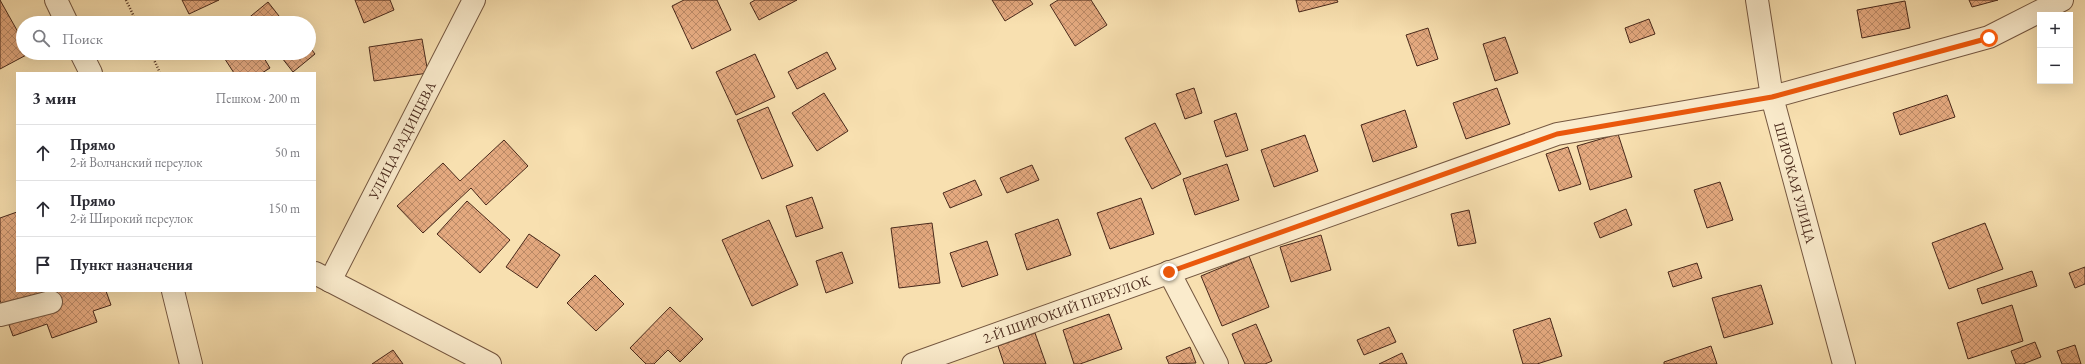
<!DOCTYPE html>
<html lang="ru">
<head>
<meta charset="utf-8">
<style>
  body { margin:0; font-family:"EB Garamond",serif; background:#f7f7f7; color:#2b2b33 }
  .controls { position:absolute; right:12px; top:12px; display:grid; overflow:hidden; border-radius:0px; box-shadow:0 4px 16px #0002 }
  .controls button { width:36px; height:36px; display:grid; place-items:center; padding:0; border:0; border-bottom:1px solid #e1e1e2; background:#fff; color:#2b2b33; font:20px sans-serif }
  .stop { position:absolute; width:12px; height:12px; margin:-9px; border:3px solid #ea580c; border-radius:50%; background:#fff }
  .stop.end { background:#ea580c; border-color:#fff; box-shadow:0 1px 4px #0008 }
  .list { margin:0; padding:0; list-style:none }
  h2 { display:flex; justify-content:space-between; align-items:center; height:52px; margin:0; padding:0 16px; font-size:17px }
  h2 small { font-size:13px; font-weight:400; color:#7c7c81 }
  .list li { display:grid; grid-template-columns:26px 1fr auto; gap:12px; align-items:center; box-sizing:border-box; height:56px; padding:0 16px; border-top:1px solid #e1e1e2 }
  .list b { display:block; font-size:15px; white-space:nowrap }
  .list p { margin:0; font-size:13px; white-space:nowrap; color:#7c7c81 }
  .list em { font-size:13px; font-style:normal; color:#7c7c81 }
  .icon { flex:none; width:22px; height:22px; fill:none; stroke:currentColor; stroke-width:2; stroke-linecap:round; stroke-linejoin:round }
  .map { position:relative; flex:none; width:2085px; height:364px; overflow:hidden }
  .search { position:absolute; background:#fff; box-shadow:0 4px 16px #0002; left:16px; top:16px; width:300px; height:44px; display:flex; align-items:center; gap:10px; box-sizing:border-box; padding:0 14px; border-radius:22px; color:#7c7c81; font-size:15px }
  .panel { position:absolute; background:#fff; box-shadow:0 4px 16px #0002; left:16px; top:72px; width:300px; height:220px; border-radius:0px }
  .map>svg:first-child { display:block }
  .building { fill:url(#building-cross-hatch); stroke:#49291b }
  .lines { fill:none; stroke-linecap:round; stroke-linejoin:round }
  .minor-casing { stroke:#755740; stroke-width:24 }
  .path { stroke:#49291b; stroke-width:2.5; stroke-dasharray:1 2; stroke-linecap:butt }
  .minor { stroke:#faebcc; stroke-width:22 }
  .route { stroke:#ea580c; stroke-width:5 }
  .labels { text-anchor:middle; stroke-width:3; stroke-linejoin:round; paint-order:stroke }
  .street-label { font-size:14px; fill:#49291b; stroke:#faebcc }
</style>
</head>
<body>
<div class="map">
<svg width="2085" height="364" viewBox="0 0 2085 364">
  <defs>
    <pattern id="building-cross-hatch" width="8" height="8" patternUnits="userSpaceOnUse"><rect width="8" height="8" fill="#e4a97f"/><path d="M0 0l8 8M0 8l8-8" fill="none" stroke="#bb8a67"/></pattern>
  </defs>
  <rect width="100%" height="100%" fill="#f8e0b0"/>
  <filter id="stains"><feTurbulence type="fractalNoise" baseFrequency=".005" numOctaves="4"/><feColorMatrix values="0 0 0 0 .2 0 0 0 0 .09 0 0 0 0 .02 0 0 0 .5 -.17"/></filter>
  <radialGradient id="worn" r=".72"><stop offset=".6" stop-color="#630" stop-opacity="0"/><stop offset="1" stop-color="#630" stop-opacity=".3"/></radialGradient>
  <g class="building">
    <polygon points="0,0 23,41 23,53 30,53 0,69"/>
    <polygon points="182,0 219,0 189,14"/>
    <polygon points="355,0 390,0 394,10 364,23"/>
    <polygon points="684,0 717,0 731,30 692,49 672,6"/>
    <polygon points="755,0 797,0 759,20 750,3"/>
    <polygon points="992,0 1030,0 1033,4 1005,21"/>
    <polygon points="1058,0 1091,0 1107,25 1075,46 1050,5"/>
    <polygon points="1296,0 1337,0 1338,2 1299,12"/>
    <polygon points="1969,0 1998,0 1972,7"/>
    <polygon points="1905,1 1910,28 1862,38 1857,10"/>
    <polygon points="268,2 279,16 270,23 248,23 246,20"/>
    <polygon points="1649,19 1655,34 1630,43 1625,28"/>
    <polygon points="1428,28 1438,59 1417,66 1406,35"/>
    <polygon points="1505,37 1518,73 1495,81 1483,44"/>
    <polygon points="422,39 428,73 374,81 369,47"/>
    <polygon points="309,46 315,54 293,72 282,58 288,53 309,53"/>
    <polygon points="827,52 836,69 797,89 788,72"/>
    <polygon points="221,53 261,53 270,68 262,73 234,73"/>
    <polygon points="755,54 775,97 736,115 716,72"/>
    <polygon points="1194,88 1202,113 1185,119 1176,94"/>
    <polygon points="1497,88 1510,124 1466,139 1453,103"/>
    <polygon points="824,93 848,131 817,151 792,113"/>
    <polygon points="1947,95 1955,117 1900,135 1893,113"/>
    <polygon points="768,107 793,166 762,179 737,120"/>
    <polygon points="1405,110 1417,147 1373,162 1361,125"/>
    <polygon points="1236,113 1248,150 1226,157 1214,121"/>
    <polygon points="1155,123 1181,174 1152,189 1125,138"/>
    <polygon points="1618,134 1632,177 1590,190 1577,146"/>
    <polygon points="1305,135 1318,171 1274,187 1261,150"/>
    <polygon points="504,140 528,166 486,205 471,188 423,233 397,206 443,163 460,181"/>
    <polygon points="1568,147 1581,184 1559,191 1546,154"/>
    <polygon points="1227,164 1239,200 1195,215 1183,179"/>
    <polygon points="1032,165 1039,180 1007,193 1000,178"/>
    <polygon points="975,180 982,195 950,208 943,193"/>
    <polygon points="1720,182 1733,220 1707,228 1694,190"/>
    <polygon points="812,197 823,228 796,237 786,206"/>
    <polygon points="1141,198 1154,234 1110,249 1097,213"/>
    <polygon points="467,201 510,240 480,273 437,234"/>
    <polygon points="1626,209 1632,225 1600,238 1594,223"/>
    <polygon points="1469,210 1476,243 1458,246 1451,214"/>
    <polygon points="17,212 17,291 106,291 111,305 93,311 97,322 52,338 47,324 13,336 0,300 0,218"/>
    <polygon points="1058,219 1071,255 1027,270 1015,234"/>
    <polygon points="769,220 798,285 752,306 722,240"/>
    <polygon points="932,223 940,283 899,288 891,228"/>
    <polygon points="1985,223 2003,269 1949,289 1932,243"/>
    <polygon points="529,234 560,255 537,288 506,267"/>
    <polygon points="1321,235 1331,270 1291,282 1280,247"/>
    <polygon points="987,241 998,275 962,287 950,253"/>
    <polygon points="842,252 853,283 826,293 816,261"/>
    <polygon points="1249,256 1269,307 1222,326 1201,276"/>
    <polygon points="1697,263 1702,278 1673,287 1668,272"/>
    <polygon points="2085,267 2085,284 2075,288 2069,273"/>
    <polygon points="2032,271 2037,286 1982,304 1977,289"/>
    <polygon points="595,275 624,304 596,331 567,303"/>
    <polygon points="1761,285 1773,324 1724,338 1712,298"/>
    <polygon points="2012,305 2023,341 1968,359 1957,323"/>
    <polygon points="670,307 703,339 680,362 668,350 654,364 646,364 630,348"/>
    <polygon points="1109,314 1122,349 1080,364 1074,364 1063,330"/>
    <polygon points="1550,318 1562,356 1537,364 1523,364 1513,330"/>
    <polygon points="1256,324 1272,361 1265,364 1245,364 1232,334"/>
    <polygon points="1389,327 1396,342 1364,355 1357,340"/>
    <polygon points="1035,333 1046,364 1004,364 998,346"/>
    <polygon points="2035,342 2041,357 2023,364 2016,364 2011,351"/>
    <polygon points="2075,345 2081,364 2062,364 2057,351"/>
    <polygon points="1711,346 1717,364 1664,364 1664,362"/>
    <polygon points="1190,347 1196,363 1169,364 1166,357"/>
    <polygon points="393,350 403,364 372,364"/>
    <polygon points="1402,353 1407,364 1379,364"/>
  </g>
  <g class="lines">
    <defs>
      <g id="minor">
        <polyline points="56,0 67,23"/>
        <path id="s1" d="M1757,0L1772,97L1844,364"/>
        <polyline points="81,53 91,73"/>
        <polyline points="1169,272 1217,364"/>
        <polyline points="315,273 490,364"/>
        <path id="s2" d="M330,281L474,0"/>
        <polyline points="173,291 191,364"/>
        <polyline points="0,315 51,302"/>
        <path id="s3" d="M913,364L1557,134L1772,97L1989,37L2062,0"/>
      </g>
    </defs>
    <use href="#minor" class="minor-casing"/>
    <g class="path">
      <polyline points="126,0 137,23"/>
      <polyline points="151,53 160,73"/>
    </g>
    <use href="#minor" class="minor"/>
  </g>
  <g class="lines">
    <polyline class="route" points="1169,272 1557,134 1772,97 1989,38"/>
  </g>
  <g class="labels">
    <g class="street-label">
      <text dy="5" stroke="none"><textPath href="#s2" startOffset="158">УЛИЦА РАДИЩЕВА</textPath></text>
      <text dy="5" stroke="none"><textPath href="#s1" startOffset="187">ШИРОКАЯ УЛИЦА</textPath></text>
      <text dy="5" stroke="none"><textPath href="#s3" startOffset="163">2-Й ШИРОКИЙ ПЕРЕУЛОК</textPath></text>
    </g>
  </g>
  <rect width="100%" height="100%" filter="url(#stains)"/>
  <rect width="100%" height="100%" fill="url(#worn)"/>
</svg>
<div class="controls">
<button>+</button>
<button>−</button>
</div>
<div class="stop" style="left:1989px;top:38px"></div>
<div class="stop end" style="left:1169px;top:272px"></div>
<div class="search"><svg class="icon" aria-label="search" viewBox="0 0 24 24"><circle cx="10" cy="10" r="6"/><path d="M15 15l6 6"/></svg>Поиск</div>
<section class="panel">
<h2>3 мин<small>Пешком · 200 m</small></h2>
<ul class="list">
<li><svg class="icon" aria-label="ahead" viewBox="0 0 24 24"><path d="M12 20V5M6 11l6-6 6 6"/></svg><div><b>Прямо</b><p>2-й Волчанский переулок</p></div><em>50 m</em></li>
<li><svg class="icon" aria-label="ahead" viewBox="0 0 24 24"><path d="M12 20V5M6 11l6-6 6 6"/></svg><div><b>Прямо</b><p>2-й Широкий переулок</p></div><em>150 m</em></li>
<li><svg class="icon" aria-label="arrive" viewBox="0 0 24 24"><path d="M6 21V4h12l-3 4 3 4H6"/></svg><div><b>Пункт назначения</b></div></li>
</ul>
</section>
</div>
</body>
</html>
